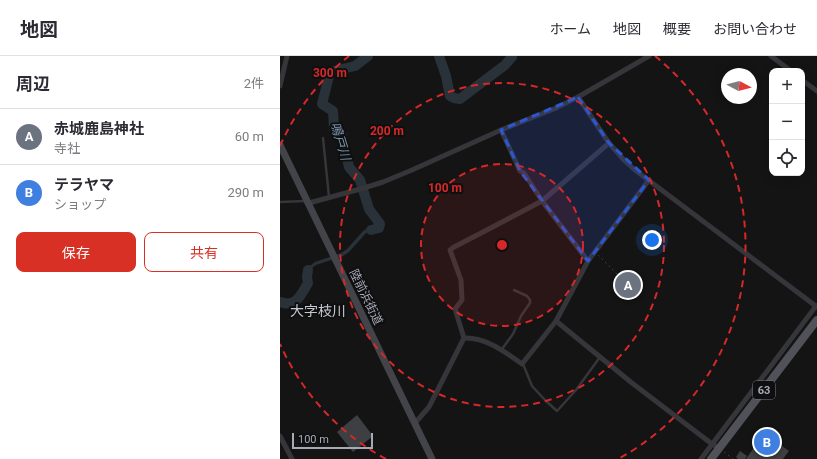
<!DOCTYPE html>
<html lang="ja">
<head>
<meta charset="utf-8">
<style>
  body { margin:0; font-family:Roboto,"Noto Sans JP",sans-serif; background:#f2f2f3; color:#2b2b33 }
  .controls { position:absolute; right:12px; top:12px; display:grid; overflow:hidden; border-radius:8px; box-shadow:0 2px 10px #0003 }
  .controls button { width:36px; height:36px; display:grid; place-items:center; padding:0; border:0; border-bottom:1px solid #e1e1e2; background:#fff; color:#2b2b33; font:20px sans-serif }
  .compass { position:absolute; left:441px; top:12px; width:36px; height:36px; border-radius:50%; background:#fff; box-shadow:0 2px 10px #0003; rotate:97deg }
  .scale { position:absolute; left:12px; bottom:10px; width:81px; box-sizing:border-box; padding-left:4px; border:2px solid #a5aab6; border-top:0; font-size:11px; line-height:14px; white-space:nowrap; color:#a5aab6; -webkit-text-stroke:3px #0f0f10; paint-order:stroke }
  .you { position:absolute; left:372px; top:184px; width:14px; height:14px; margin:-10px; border:3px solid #fff; border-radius:50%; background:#1a73e8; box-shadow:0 0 0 6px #1a73e833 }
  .badge { display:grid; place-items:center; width:26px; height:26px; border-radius:50%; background:#d93025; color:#fff; font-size:13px; font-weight:700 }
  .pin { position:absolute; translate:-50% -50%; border:2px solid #fff; box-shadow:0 1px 4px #0006 }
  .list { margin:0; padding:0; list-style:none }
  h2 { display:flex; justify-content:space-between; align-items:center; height:52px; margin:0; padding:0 16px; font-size:17px }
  h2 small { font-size:13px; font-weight:400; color:#7c7c81 }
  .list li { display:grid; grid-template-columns:26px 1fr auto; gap:12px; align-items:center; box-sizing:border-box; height:56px; padding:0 16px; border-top:1px solid #e1e1e2 }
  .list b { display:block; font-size:15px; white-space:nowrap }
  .list p { margin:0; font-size:13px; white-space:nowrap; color:#7c7c81 }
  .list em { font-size:13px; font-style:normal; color:#7c7c81 }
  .actions { display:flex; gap:8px; padding:12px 16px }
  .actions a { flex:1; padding:9px 0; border:1px solid #d93025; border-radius:8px; text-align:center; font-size:14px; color:#d93025 }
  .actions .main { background:#d93025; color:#fff }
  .icon { flex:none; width:22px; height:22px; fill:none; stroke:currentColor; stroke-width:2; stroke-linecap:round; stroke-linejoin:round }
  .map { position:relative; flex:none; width:537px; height:403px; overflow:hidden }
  header { display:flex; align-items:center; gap:24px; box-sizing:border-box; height:56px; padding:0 20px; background:#fff; border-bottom:1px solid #e1e1e2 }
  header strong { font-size:19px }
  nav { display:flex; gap:22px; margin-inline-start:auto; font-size:14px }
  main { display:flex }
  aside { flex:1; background:#fff }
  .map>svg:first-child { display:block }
  .water { fill:#2a3239 }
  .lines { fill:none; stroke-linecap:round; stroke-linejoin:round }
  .river { stroke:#2a3239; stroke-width:10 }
  .building { fill:#3e3f42 }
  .path { stroke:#3b3c41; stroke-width:1; stroke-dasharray:2 3; stroke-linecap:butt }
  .lane { stroke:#35353a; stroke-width:2.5 }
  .street { stroke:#35353a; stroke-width:5 }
  .secondary { stroke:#43444a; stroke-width:7 }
  .primary { stroke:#515259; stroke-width:8 }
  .marked { fill:#2b57d5; fill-opacity:0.2; stroke:#2b57d5; stroke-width:3; stroke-dasharray:8 5; stroke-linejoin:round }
  .ring { fill:none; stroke:#d62828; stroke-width:2; stroke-dasharray:7 5 }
  .labels { text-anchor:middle; stroke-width:4; stroke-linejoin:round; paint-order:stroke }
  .shield { fill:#0f0f10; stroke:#787c84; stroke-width:1 }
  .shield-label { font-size:11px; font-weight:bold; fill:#a5aab6 }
  .street-label { font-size:12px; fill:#a5aab6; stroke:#0f0f10 }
  .water-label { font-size:13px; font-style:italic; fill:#7c97b1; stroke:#0f0f10 }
  .quarter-label { font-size:14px; fill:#c6c9d2; stroke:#0f0f10 }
  .centre { fill:#d62828; stroke:#0f0f10; stroke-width:2 }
  .ring-label { font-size:12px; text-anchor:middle; font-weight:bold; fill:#d62828; stroke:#0f0f10; stroke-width:4; stroke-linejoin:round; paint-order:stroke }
</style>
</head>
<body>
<header>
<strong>地図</strong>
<nav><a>ホーム</a><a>地図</a><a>概要</a><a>お問い合わせ</a></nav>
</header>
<main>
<aside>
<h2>周辺<small>2件</small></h2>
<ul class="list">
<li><span class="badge" style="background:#6b7280">A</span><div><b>赤城鹿島神社</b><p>寺社</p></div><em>60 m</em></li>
<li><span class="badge" style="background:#3f7fe0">B</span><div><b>テラヤマ</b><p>ショップ</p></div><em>290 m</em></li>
</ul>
<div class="actions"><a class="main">保存</a><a>共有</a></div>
</aside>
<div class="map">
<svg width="537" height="403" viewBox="0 0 537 403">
  <rect width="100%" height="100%" fill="#141415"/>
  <polygon class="water" points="102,168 100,173 86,177 69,196 63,200 36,209 29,214 28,221 30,227 27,227 25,221 27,212 35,206 61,197 67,193 84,174 97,171 99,169"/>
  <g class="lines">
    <g class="river">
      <polyline points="88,0 75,10 50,16 42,48 53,55 54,72 61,77 69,111 80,124 89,153 100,168 99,172 91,174"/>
      <polyline points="159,0 166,20 170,40 174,42 180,43 225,9 232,1"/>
      <path d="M0,246C16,252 21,239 28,227L27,221L28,214"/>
    </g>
  </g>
  <g class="building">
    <polygon points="77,359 93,380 73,396 57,376"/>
    <polygon points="484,377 509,395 503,403 466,403"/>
    <polygon points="460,395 467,400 465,403 458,403 456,401"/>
  </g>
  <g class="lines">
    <g class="path">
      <polyline points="318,199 343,224"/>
      <polyline points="444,396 453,403"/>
    </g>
    <g class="lane">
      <polyline points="43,82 49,141"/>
      <polyline points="0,146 25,145"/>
      <polyline points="222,293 233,278 241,260 250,247 250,244 247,240 234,234"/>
      <polyline points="243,308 252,330 265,344 277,355 296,334 320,301"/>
    </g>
    <g class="street">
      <polyline points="491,0 511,15"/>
      <polyline points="522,24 537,35"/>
      <polyline points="0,30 7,0"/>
      <polyline points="298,41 329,87 344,104 355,114 537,251"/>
      <polyline points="221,74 240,115 244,117 262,145 308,205"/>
      <polyline points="29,147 84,132 103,126 132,114 221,74 276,52 298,41 369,0"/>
      <polyline points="276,265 352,327 432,388 439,392"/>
      <path d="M184,282C206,281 225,296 242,308L276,265L308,205L369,124"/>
      <polyline points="135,367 149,351 184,282 175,253 182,244 181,224 170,194 174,191 205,175 262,145 329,87"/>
      <polyline points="0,380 12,403"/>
      <polyline points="421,403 536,250"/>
    </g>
    <polyline class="secondary" points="0,89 152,403"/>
    <polyline class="primary" points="431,403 537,264"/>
  </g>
  <path class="marked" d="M298,41L329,87L369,124L308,205L240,115L221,74Z"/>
  <circle cx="222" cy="189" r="81" fill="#d62828" fill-opacity=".12"/>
  <g class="ring">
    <circle cx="222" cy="189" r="81"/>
    <circle cx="222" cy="189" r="162"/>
    <path d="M106 403A243 243 0 0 1 0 288M0 90A243 243 0 0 1 69 0M375 0A243 243 0 0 1 338 403"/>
  </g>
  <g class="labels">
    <rect class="shield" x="473" y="325" width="22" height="18" rx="3"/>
    <g class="shield-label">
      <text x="484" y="338">63</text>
    </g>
    <g class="street-label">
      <text transform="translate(86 241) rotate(64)" y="4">陸前浜街道</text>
    </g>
    <g class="water-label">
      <text transform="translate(61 85) rotate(73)" y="5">鳴戸川</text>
    </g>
    <g class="quarter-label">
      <text x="38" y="260">大字枝川</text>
    </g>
  </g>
  <circle cx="222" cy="189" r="6" class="centre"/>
  <g class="ring-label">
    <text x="50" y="21">300 m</text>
    <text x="107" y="79">200 m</text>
    <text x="165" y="136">100 m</text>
  </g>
</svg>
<div class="controls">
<button>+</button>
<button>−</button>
<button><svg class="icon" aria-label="locate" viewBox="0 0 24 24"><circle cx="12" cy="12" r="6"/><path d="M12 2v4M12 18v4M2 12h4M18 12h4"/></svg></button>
</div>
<svg class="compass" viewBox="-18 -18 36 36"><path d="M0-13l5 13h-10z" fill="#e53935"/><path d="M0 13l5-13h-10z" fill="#7c7c81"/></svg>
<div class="scale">100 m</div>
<div class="you"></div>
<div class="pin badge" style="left:348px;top:229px;background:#6b7280">A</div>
<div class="pin badge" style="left:487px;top:386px;background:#3f7fe0">B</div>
</div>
</main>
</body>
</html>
